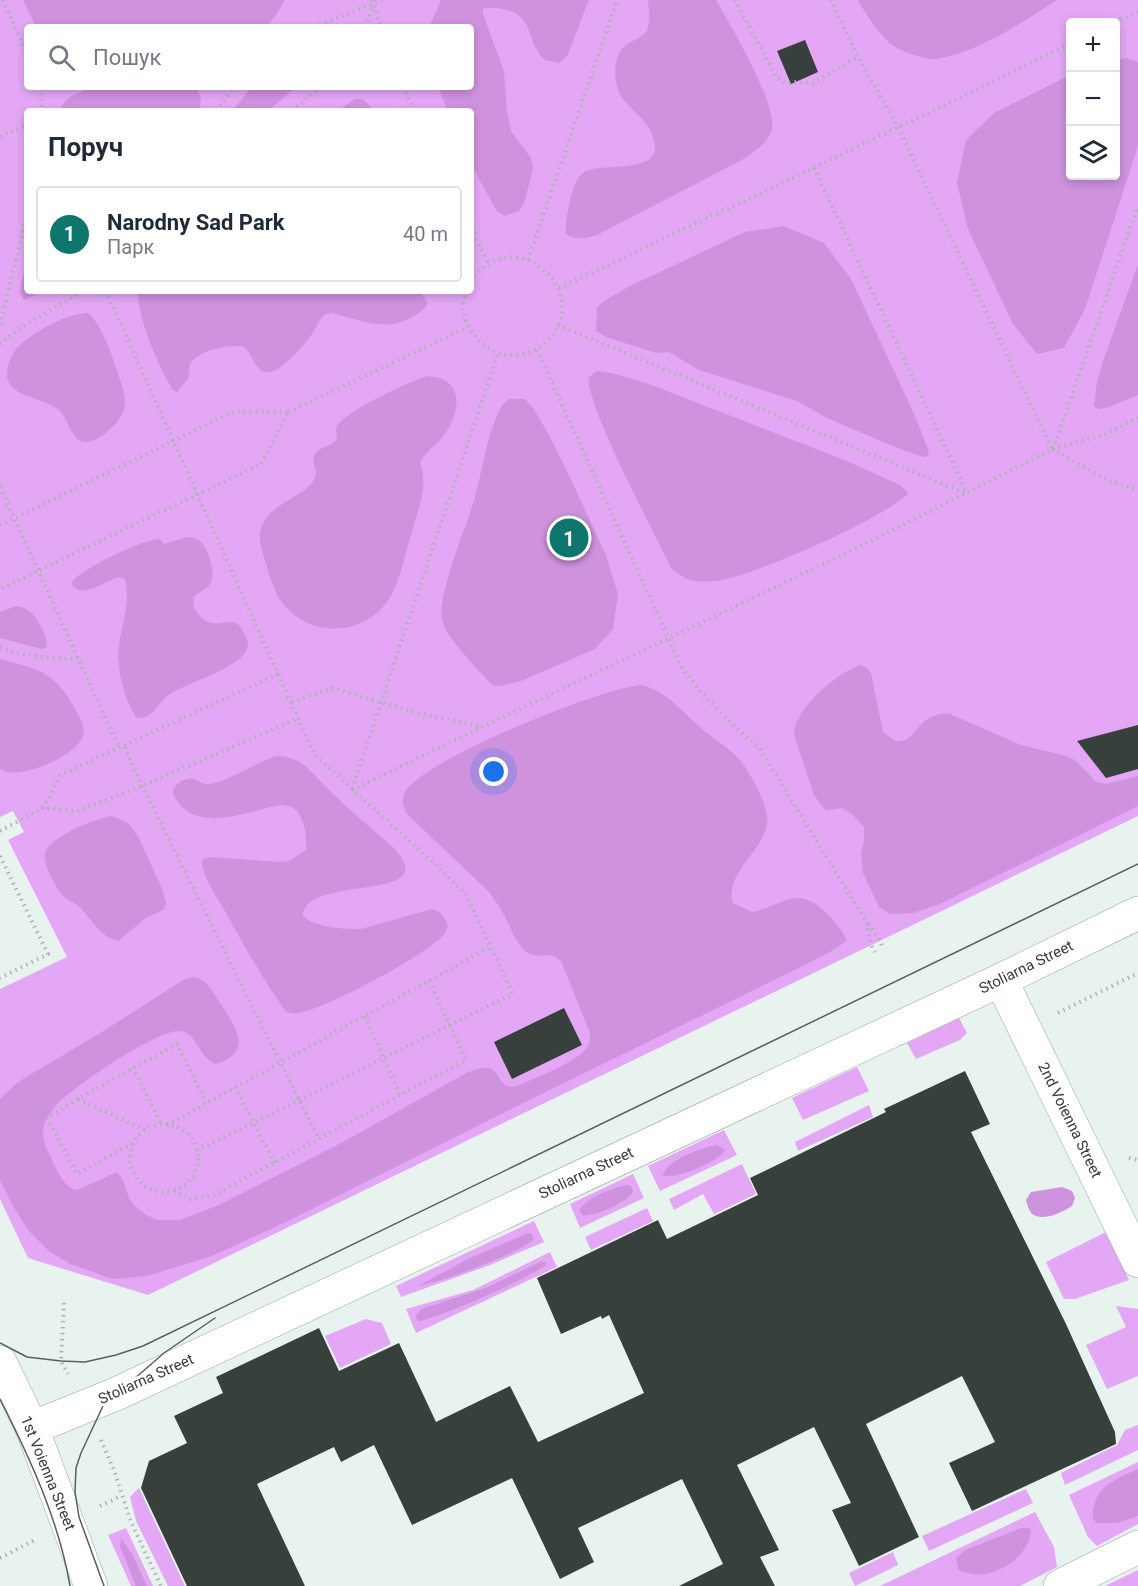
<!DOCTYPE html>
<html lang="uk">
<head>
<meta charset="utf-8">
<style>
  body { margin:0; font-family:Roboto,sans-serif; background:#f2f2f3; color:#1f2937 }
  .controls { position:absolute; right:18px; top:18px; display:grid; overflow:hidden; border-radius:6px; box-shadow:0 3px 9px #0003 }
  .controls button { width:54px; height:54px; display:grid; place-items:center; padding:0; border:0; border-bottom:2px solid #e0e1e3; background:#fff; color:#1f2937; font:30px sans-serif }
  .you { position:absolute; left:494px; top:772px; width:21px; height:21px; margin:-15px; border:4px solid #fff; border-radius:50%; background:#1a73e8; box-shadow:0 0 0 9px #1a73e833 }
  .badge { display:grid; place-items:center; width:39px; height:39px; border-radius:50%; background:#0f766e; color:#fff; font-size:20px; font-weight:700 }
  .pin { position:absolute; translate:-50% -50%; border:3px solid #fff; box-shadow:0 2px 6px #0006 }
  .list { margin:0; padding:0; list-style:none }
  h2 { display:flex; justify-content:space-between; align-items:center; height:78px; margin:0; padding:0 24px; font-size:26px }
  h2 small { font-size:20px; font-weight:400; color:#747a83 }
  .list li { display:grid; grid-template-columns:39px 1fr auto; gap:18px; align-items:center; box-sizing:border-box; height:96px; margin:0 12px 12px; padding:0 12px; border:2px solid #e0e1e3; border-radius:6px }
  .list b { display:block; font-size:22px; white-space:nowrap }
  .list p { margin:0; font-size:20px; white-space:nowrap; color:#747a83 }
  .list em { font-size:20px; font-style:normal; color:#747a83 }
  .icon { flex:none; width:33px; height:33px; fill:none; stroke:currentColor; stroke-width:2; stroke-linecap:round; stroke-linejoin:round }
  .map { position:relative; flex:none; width:1138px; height:1586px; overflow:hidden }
  .search { position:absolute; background:#fff; box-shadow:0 3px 9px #0003; left:24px; top:24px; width:450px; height:66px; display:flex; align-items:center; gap:15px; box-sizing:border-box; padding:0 21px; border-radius:6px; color:#747a83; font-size:22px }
  .panel { position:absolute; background:#fff; box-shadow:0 3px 9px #0003; left:24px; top:108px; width:450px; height:186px; border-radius:6px }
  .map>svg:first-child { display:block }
  .green { fill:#e4a7f5; fill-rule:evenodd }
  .forest { fill:#ce92de }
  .building { fill:#38403e }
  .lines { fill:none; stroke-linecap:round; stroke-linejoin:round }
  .street-casing { stroke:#9ca6a3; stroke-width:34 }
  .secondary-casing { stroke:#9ca6a3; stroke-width:34 }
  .path { stroke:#aab3b0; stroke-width:4; stroke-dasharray:1.5 4.5; stroke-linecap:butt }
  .street { stroke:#fff; stroke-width:33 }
  .secondary { stroke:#fff; stroke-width:33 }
  .tram { stroke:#5a5f5e; stroke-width:1.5 }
  .labels { text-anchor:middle; stroke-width:6; stroke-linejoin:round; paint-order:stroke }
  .street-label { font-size:15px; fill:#373b3a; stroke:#fff }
</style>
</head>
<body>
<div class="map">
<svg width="1138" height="1586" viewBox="0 0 1138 1586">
  <rect width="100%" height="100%" fill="#e8f3ef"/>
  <g class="green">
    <path d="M0,0H1138V816L148,1295L28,1258L0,1199V989L67,957L8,840L24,832L13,811L0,817ZM1070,22H1116V176H1070ZM27,27H471V87H27ZM27,111H471V291H27Z"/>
    <polygon points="959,1018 967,1033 960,1040 916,1059 907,1043"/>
    <polygon points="857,1067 869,1091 803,1120 792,1098"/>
    <polygon points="869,1105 873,1117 798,1151 795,1142"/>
    <polygon points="724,1130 737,1155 660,1191 648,1166"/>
    <polygon points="742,1164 756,1194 714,1214 703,1194 674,1210 669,1199"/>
    <polygon points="633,1174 644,1198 580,1228 570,1204"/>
    <polygon points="647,1208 653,1221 591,1250 585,1237"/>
    <polygon points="534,1221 544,1242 490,1265 401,1297 396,1286"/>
    <polygon points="1106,1232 1129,1280 1075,1299 1064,1299 1046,1262"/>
    <polygon points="550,1252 557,1267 416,1333 406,1309 473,1290"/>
    <polygon points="1116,1306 1138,1309 1138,1376 1107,1389 1086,1345 1126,1327"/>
    <polygon points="366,1319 382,1323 391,1344 340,1368 325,1336"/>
    <polygon points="1138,1425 1138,1450 1065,1485 1061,1473 1117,1445 1125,1430"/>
    <polygon points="1138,1462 1138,1524 1097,1546 1088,1537 1069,1495"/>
    <polygon points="139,1488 185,1586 168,1586 136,1521 130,1497"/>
    <polygon points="1026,1489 1033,1503 929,1551 922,1536"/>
    <polygon points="1035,1512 1054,1547 1057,1567 1020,1586 880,1586"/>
    <polygon points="126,1528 153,1586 131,1586 108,1535"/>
    <polygon points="893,1552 898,1565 855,1586 849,1573"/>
    <polygon points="1138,1570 1138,1586 1105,1586"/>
  </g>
  <g class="forest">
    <polygon points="23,0 285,0 276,15 266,27 36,27"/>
    <path d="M441,0H589L567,56L559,63L545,60L541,56C526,36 533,15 503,9C496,8 490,7 483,9V13L504,72L507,112L511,131L531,158L533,168L524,204L519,211L504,216L496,210L471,164V111H448L438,87H471V27H429Z"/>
    <path d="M648,0H716C730,24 777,104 772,129C769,143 751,154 740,161L597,235C587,238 575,241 566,234C565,221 568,210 571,197C573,189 576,178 583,173C596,163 643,172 653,155C656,151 655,147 654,142C651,117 623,110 617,86C613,73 615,52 627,44C634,40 641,38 646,32C651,22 649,10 648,0Z"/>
    <path d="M858,0H1057C1023,22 974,55 934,59C928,60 900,51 895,47C882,39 865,13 858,0Z"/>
    <polygon points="1127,58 1138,62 1138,146 1085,309 1064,348 1037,354 1013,324 968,229 957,183 966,140 994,113 1070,75 1070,176 1116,176 1116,60"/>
    <path d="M98,87H194C202,95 202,100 199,111H60C64,95 83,91 98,87Z"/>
    <polygon points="252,87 296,87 268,111 232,111"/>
    <polygon points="355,99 363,99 375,111 337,111"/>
    <polygon points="784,226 824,243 851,279 911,407 929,451 928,456 923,457 895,447 827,418 797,401 699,370 669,352 656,353 606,337 596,331 597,307 607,299 632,285 745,232"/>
    <polygon points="27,255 27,291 43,291 24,300 20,292"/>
    <polygon points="1138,264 1138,395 1109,407 1099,409 1094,406 1097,382 1103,361"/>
    <path d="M138,291H419L428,303C425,309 420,312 414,316C388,333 360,320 332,313L325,314C319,319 317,327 312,334C305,344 276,380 262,371C253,365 252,352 242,346C225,345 201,350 190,363L188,379L177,392L173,390C160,370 136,315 138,291Z"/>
    <path d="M88,313C103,324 114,364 121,382C124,390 126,401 124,409C122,421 98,444 84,442C72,441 68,419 60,411C43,395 0,399 8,366C11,355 17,346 26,340C43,327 67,314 88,313Z"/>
    <path d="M597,371L612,373L649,384L847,461L900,485L908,493C890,516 754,575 722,580C713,582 699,582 690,580C684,579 677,572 671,568C656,536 584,402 589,377Z"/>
    <path d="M428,376C465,379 461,411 444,435C437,445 425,451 420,463C421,467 423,471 423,476C425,496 415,519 410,538C403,561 399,591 381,609C351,639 302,634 279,598C273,587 269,575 266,564C263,554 259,543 260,533C264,508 292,501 308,487C325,471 309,466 315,454C320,446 332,447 337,439C337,435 335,430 337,426C346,411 410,381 428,376Z"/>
    <path d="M510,399H525L534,409L550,437L568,473L606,555L618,594L613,629L595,649L521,681L501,686L492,685C479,670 445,637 442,620C437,595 467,525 475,497C482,472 485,445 495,421C498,413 501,403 510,399Z"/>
    <path d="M187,537C192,537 197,538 201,542C208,550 216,572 211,582C208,589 198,592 193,598L194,608C198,614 203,621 211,623C224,626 235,615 243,631C245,635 248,640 248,644C249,662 203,678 190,684C181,688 172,691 165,698C156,706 153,719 137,718C124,699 116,669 119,645C122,625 131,600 125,579L119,577C104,581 83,600 71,584C76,571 145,538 160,539L164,544Z"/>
    <path d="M16,606C19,607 23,607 26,609C36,614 48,636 47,647L42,649L0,638V612Z"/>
    <path d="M0,659C40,670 56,672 76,711C80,718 86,728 83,736C76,756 18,782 0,769Z"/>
    <path d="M860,665L866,667L871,673L883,732L895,741C918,744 917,710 950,714L1021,745L1066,756L1075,760L1096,782L1106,784L1138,776V806L940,904L913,913L890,914L879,907L863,873L861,853L864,841V827L852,814L842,808L828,810L824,809L814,795L794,735C795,707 836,674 860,665Z"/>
    <path d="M641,685C666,690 682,712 700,727C711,737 725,745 736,756C749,769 770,807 767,825C763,850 724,874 733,903L752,912C767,910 784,898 798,898C817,898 839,924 847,940L837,948L805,965L517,1106L284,1223L212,1256L147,1276L112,1279L71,1264L50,1252L28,1230L13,1206L0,1180V1099L18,1082L102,1032L180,982C186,979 191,976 198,978C209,982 216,997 222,1006C237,1029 253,1052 216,1064C199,1058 196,1032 181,1031C158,1028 77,1085 59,1102C54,1107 46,1118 44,1125C40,1139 48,1152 54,1164C59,1175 65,1188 77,1190L117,1172L123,1180L129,1198L133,1204L146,1215L158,1220H180L219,1205L343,1142L468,1072C474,1071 482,1067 488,1068C500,1070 499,1088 514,1087C533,1079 570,1065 584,1051C590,1045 590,1040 590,1033L561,961C548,949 539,961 526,952C515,943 511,927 504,915C499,906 494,899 488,891L409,816C404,810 401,802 404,794C416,762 604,687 641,685Z"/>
    <path d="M276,756C303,757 310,771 328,789C342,803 357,816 372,829C382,838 398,849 404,862C420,899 303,877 303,916C316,928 343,929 361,929L432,909C442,912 444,916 448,926C447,928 446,932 444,934C429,954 325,1009 299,1013C295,1014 290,1013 286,1012C263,979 244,946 225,911C217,897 202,877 202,860L210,857L281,862L289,861L306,850C307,837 305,811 289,806C281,804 271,807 263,809C233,817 193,829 175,798C169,788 178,782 187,779C195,776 200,785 209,784C232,780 254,763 276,756Z"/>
    <path d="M112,816L128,823L139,838L163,891L166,904L163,910L146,918L118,941C101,937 92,921 81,908C75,903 67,900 62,895C56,887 42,863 45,853C52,835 95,819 112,816Z"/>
    <path d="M717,1145L725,1150C719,1162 676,1179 663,1176C664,1161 703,1147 717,1145Z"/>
    <path d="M628,1185L631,1186L633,1192C626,1203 595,1217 582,1215L579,1210C587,1198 613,1187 628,1185Z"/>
    <path d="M1062,1187L1072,1191L1075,1198L1072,1206C1063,1212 1041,1223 1031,1213C1029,1210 1027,1204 1026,1200L1031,1192Z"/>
    <path d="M528,1233L532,1234L533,1240C520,1253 438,1283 418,1286L468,1259Z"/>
    <path d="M542,1261L547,1264C534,1276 433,1321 417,1321L416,1315L421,1309L486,1288Z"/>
    <path d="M1138,1469V1516L1117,1523H1097L1093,1519C1091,1488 1114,1480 1138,1469Z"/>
    <path d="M1021,1528H1028L1031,1530C1030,1560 984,1586 958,1569L956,1558L965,1550Z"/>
    <polygon points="121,1538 132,1554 147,1586 136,1586 120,1546"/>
  </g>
  <g class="building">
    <polygon points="805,40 818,72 791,84 777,51"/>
    <polygon points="1138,725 1138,769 1106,778 1077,741"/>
    <polygon points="564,1008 582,1045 512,1079 494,1042"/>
    <polygon points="965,1071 990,1124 971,1132 1066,1324 1115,1432 1116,1444 972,1511 949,1463 995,1442 962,1376 866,1424 919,1537 859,1566 832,1510 851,1503 814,1427 737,1465 779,1550 760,1557 775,1586 679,1586 723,1564 682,1479 578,1528 594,1562 560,1579 512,1478 412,1525 374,1445 341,1462 334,1447 257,1484 305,1586 187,1586 141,1488 149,1461 187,1443 174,1416 223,1393 216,1377 319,1328 339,1371 399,1343 436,1422 510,1386 538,1442 644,1393 609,1315 602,1319 601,1316 561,1334 537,1278 658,1220 667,1239 758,1195 750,1178 886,1112 884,1109"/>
  </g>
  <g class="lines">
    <defs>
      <g id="street">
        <polyline points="1001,980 1138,1261"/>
        <polyline points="32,1428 116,1394 1001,980 1138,913"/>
        <polyline points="1060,1586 1138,1547"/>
      </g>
      <polyline id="secondary" points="0,1362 32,1428 91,1586"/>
    </defs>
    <use href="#street" class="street-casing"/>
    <use href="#secondary" class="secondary-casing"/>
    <g class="path">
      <polyline points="3,0 27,54"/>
      <polyline points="372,0 381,27"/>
      <polyline points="735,0 777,78 787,84 793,82 813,83 858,57"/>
      <polyline points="1115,22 1138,12"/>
      <polyline points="314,27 382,0"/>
      <polyline points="365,27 374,5"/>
      <polyline points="41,87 42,111"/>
      <polyline points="403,87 415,111"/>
      <polyline points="42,90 51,87"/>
      <polyline points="217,111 234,87"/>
      <polyline points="292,111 320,87"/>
      <polyline points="0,136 27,125"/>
      <polyline points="814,168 967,493"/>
      <polyline points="471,228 488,263"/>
      <polyline points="528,260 617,0"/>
      <polyline points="559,288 814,168 1070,44"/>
      <polyline points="106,291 314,754 436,865 467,896 513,994 197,1150"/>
      <path d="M467,291C466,295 463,300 463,304C463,329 484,352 508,355C523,356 535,351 546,342C597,297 517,218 471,280"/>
      <polyline points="0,325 27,215"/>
      <polyline points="558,325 967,494"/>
      <polyline points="0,344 20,328 83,291"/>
      <polyline points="537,350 682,668 700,691 730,722 760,749 867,923 871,945 875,952"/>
      <polyline points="289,412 468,327"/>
      <polyline points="1052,449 1108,480 1138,490"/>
      <polyline points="1053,449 1138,206"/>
      <polyline points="1053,449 1107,434 1138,418"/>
      <polyline points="0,487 119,748"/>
      <polyline points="0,525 235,411 289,412 261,464 0,589"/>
      <path d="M0,648C26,657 52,658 78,659"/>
      <polyline points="278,674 60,775 43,808 77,811 142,786 297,719"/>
      <polyline points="292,702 332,688 410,711 481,727"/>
      <polyline points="125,747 142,786 319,1139"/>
      <polyline points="352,789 498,353"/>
      <path d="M352,790C585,676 822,569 1052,449L898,127L858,57L831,0"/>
      <polyline points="0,831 43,808"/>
      <polyline points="0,856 48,954 0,978"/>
      <polyline points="868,924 880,940 883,949"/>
      <polyline points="1058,1013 1138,973"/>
      <polyline points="365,1016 400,1095"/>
      <polyline points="133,1067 161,1124"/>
      <polyline points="235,1087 275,1163"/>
      <polyline points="78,1099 47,1118 77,1174 133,1143"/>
      <circle cx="164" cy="1158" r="34"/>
      <polyline points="167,1125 490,947"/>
      <polyline points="145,1130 78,1099 177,1044 206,1103"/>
      <polyline points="1129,1158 1138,1160"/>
      <polyline points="174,1190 190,1199 214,1195 466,1060 429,980"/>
      <polyline points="64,1303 61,1361 68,1374"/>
      <polyline points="101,1440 114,1470 131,1522 161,1586"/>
      <polyline points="100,1506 121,1496"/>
      <polyline points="0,1558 35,1540"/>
    </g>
    <use href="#street" class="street"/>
    <use href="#secondary" class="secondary"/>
    <g class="tram">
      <polyline points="0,1343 27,1357 61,1361 85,1362 116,1355 143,1346 1138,864"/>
      <path d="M0,1399C30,1458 59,1521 70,1586"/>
      <polyline points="104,1586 79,1517 75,1492 76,1468 81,1453 103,1406 164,1353 215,1318"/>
    </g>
  </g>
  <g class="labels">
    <g class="street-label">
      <text transform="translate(1026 967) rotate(-26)" y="5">Stoliarna Street</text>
      <text transform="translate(1070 1120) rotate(64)" y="5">2nd Voienna Street</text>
      <text transform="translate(586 1173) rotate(-25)" y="5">Stoliarna Street</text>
      <text transform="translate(146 1379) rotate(-24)" y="5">Stoliarna Street</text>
      <text transform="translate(48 1473) rotate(68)" y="5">1st Voienna Street</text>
    </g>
  </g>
</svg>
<div class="controls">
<button>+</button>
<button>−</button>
<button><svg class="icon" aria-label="layers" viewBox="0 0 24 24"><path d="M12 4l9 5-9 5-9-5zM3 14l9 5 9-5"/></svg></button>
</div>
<div class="you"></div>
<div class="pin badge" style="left:569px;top:538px">1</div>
<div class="search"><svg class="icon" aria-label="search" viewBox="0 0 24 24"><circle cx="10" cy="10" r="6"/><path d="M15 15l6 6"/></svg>Пошук</div>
<section class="panel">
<h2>Поруч<small></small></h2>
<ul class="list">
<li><span class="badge">1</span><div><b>Narodny Sad Park</b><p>Парк</p></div><em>40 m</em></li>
</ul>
</section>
</div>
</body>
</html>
